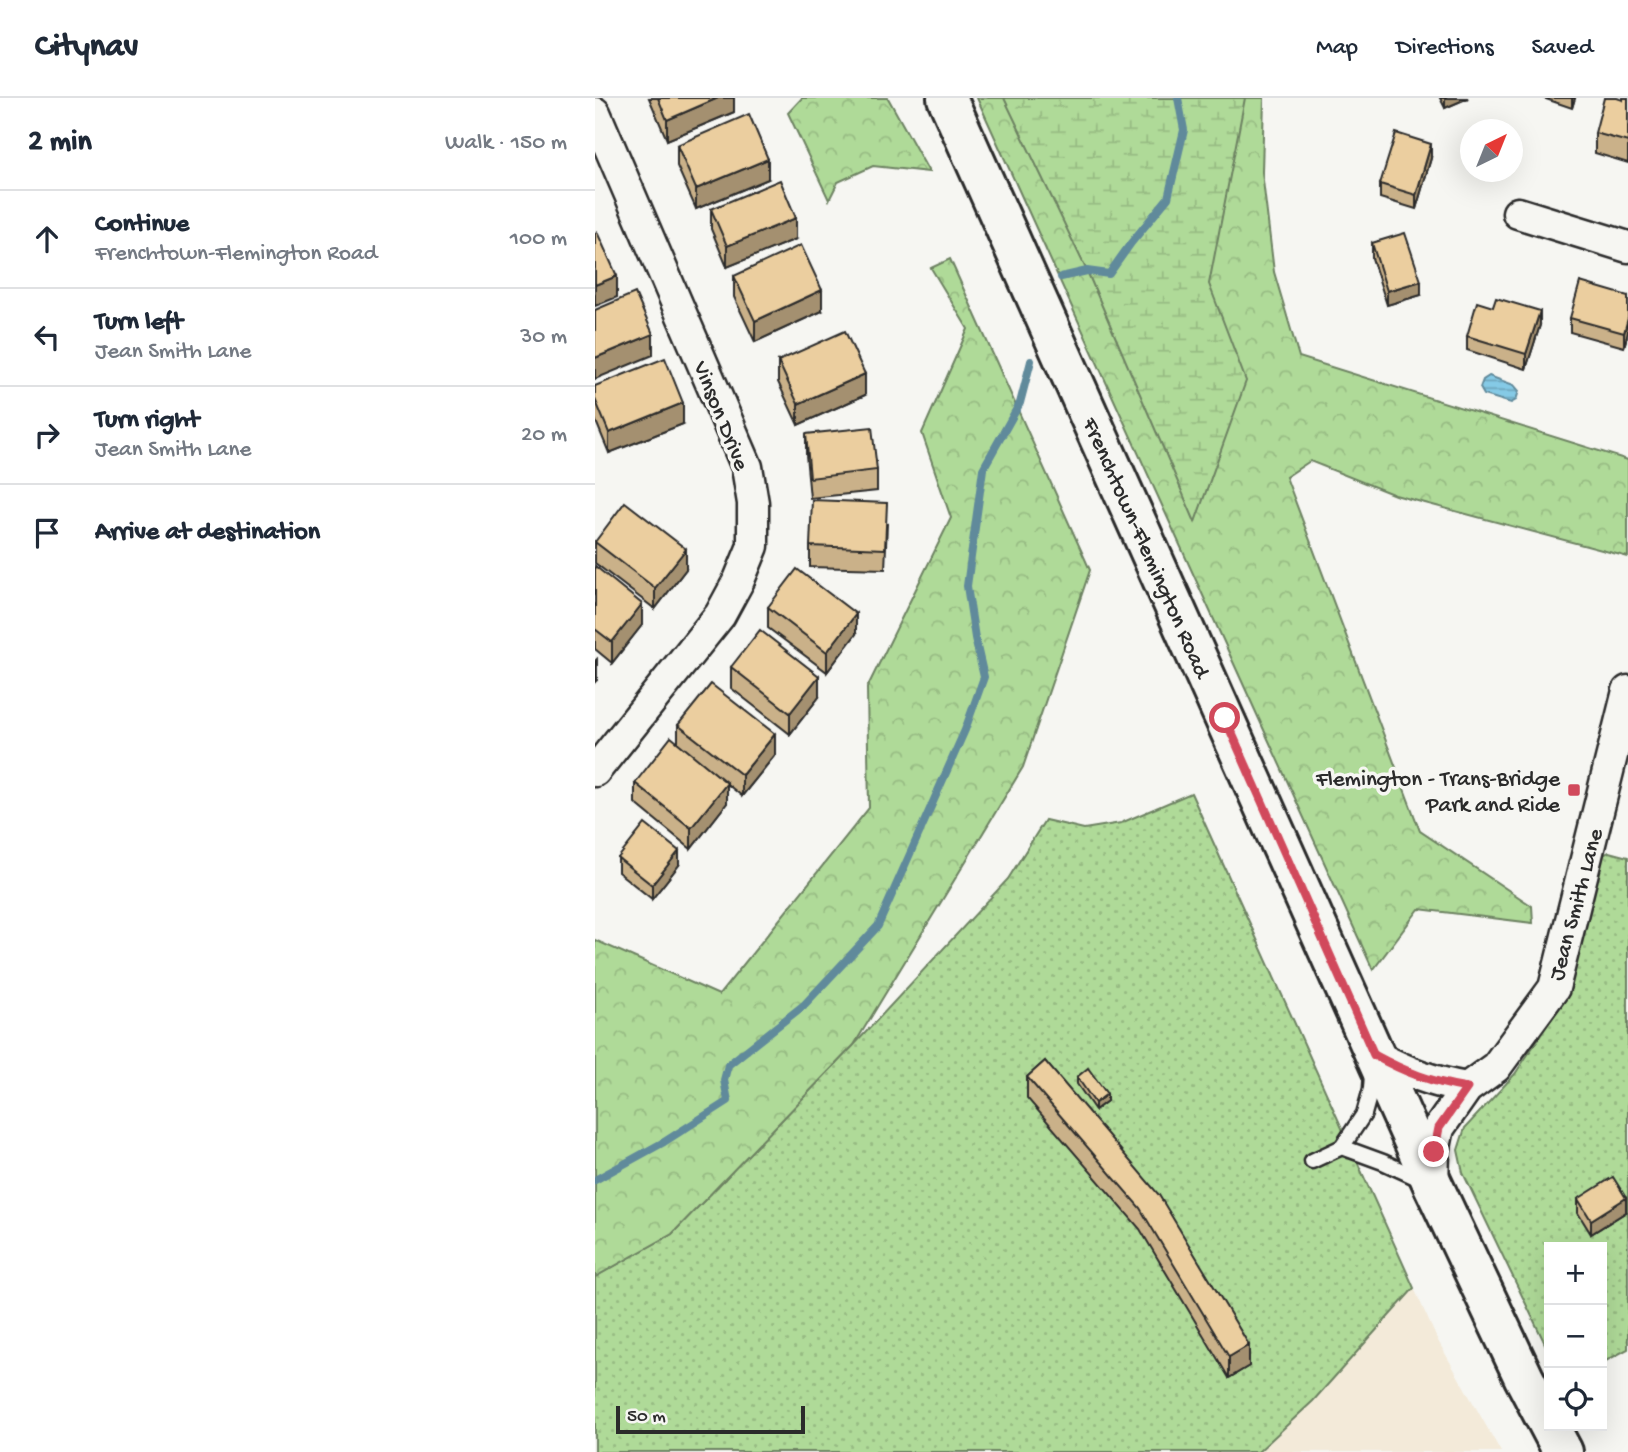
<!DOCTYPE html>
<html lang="en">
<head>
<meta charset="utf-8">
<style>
  body { margin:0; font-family:"Gochi Hand",sans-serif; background:#f2f2f3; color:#1f2937 }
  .controls { position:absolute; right:21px; bottom:21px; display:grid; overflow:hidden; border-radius:0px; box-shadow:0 7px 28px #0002 }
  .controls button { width:63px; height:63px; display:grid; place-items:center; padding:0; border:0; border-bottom:2px solid #e0e1e3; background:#fff; color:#1f2937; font:35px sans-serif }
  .compass { position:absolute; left:865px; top:21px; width:63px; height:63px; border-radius:50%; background:#fff; box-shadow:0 7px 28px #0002; rotate:43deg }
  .scale { position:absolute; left:21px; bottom:18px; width:189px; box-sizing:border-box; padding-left:7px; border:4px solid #2b2b2b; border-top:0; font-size:19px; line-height:24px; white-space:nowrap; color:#2b2b2b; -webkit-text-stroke:5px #f6f6f2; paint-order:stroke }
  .stop { position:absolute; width:21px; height:21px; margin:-16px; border:5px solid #d1495b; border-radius:50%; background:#fff }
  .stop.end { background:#d1495b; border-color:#fff; box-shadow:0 2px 7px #0008 }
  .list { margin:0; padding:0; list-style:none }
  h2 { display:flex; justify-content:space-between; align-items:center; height:91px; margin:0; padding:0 28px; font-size:30px }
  h2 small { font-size:23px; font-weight:400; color:#747a83 }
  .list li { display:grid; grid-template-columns:46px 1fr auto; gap:21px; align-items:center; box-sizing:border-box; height:98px; padding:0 28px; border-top:2px solid #e0e1e3 }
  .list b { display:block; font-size:26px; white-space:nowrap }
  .list p { margin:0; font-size:23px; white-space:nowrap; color:#747a83 }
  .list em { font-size:23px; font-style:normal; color:#747a83 }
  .icon { flex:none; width:38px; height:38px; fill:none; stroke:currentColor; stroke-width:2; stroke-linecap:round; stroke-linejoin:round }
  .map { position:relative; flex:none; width:1033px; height:1354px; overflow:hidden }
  header { display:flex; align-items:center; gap:42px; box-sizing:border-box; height:98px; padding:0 35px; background:#fff; border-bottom:2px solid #e0e1e3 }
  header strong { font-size:33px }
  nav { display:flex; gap:38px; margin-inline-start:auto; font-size:24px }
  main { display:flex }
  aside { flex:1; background:#fff }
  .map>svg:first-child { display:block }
  .built { fill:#f3ead9 }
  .grass { fill:url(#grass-dots); stroke:#6d8262; stroke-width:2 }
  .forest { fill:url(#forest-crowns); stroke:#6d8262; stroke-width:2 }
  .wetland { fill:url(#wetland-marsh); stroke:#6d8262; stroke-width:2 }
  .water { fill:url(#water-rules); stroke:#618a9b; stroke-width:2 }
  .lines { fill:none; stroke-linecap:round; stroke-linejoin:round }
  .stream { stroke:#618a9b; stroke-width:8 }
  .service-casing { stroke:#2b2b2b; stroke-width:19 }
  .minor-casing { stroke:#2b2b2b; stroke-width:35 }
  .secondary-casing { stroke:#2b2b2b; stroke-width:44 }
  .service { stroke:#f6f6f2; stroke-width:14 }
  .minor { stroke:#f6f6f2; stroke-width:30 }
  .secondary { stroke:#f6f6f2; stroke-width:38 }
  .wall { fill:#cab189; stroke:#2b2b2b; stroke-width:2 }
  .shaded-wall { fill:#a4906f; stroke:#2b2b2b; stroke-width:2 }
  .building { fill:#ebce9f; stroke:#2b2b2b; stroke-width:2 }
  .route { stroke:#d1495b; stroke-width:9 }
  .poi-dot { fill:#d1495b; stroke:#f6f6f2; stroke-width:2.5 }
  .labels { text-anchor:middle; stroke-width:7; stroke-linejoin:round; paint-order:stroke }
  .street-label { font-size:23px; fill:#2b2b2b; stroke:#f6f6f2 }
  .poi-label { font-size:23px; fill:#2b2b2b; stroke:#f6f6f2; text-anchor:end }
</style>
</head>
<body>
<header>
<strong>Citynav</strong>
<nav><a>Map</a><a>Directions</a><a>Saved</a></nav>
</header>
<main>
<aside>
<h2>2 min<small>Walk · 150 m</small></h2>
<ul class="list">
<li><svg class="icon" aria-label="ahead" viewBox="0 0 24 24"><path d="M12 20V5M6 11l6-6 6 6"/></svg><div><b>Continue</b><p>Frenchtown-Flemington Road</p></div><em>100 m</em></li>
<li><svg class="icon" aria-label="left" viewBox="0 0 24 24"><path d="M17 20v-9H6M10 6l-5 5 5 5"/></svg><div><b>Turn left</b><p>Jean Smith Lane</p></div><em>30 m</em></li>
<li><svg class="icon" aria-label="right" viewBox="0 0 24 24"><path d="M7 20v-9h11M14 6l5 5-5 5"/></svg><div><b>Turn right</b><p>Jean Smith Lane</p></div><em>20 m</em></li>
<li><svg class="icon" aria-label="arrive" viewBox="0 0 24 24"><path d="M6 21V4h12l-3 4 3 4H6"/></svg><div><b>Arrive at destination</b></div></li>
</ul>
</aside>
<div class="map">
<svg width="1033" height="1354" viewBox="0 0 1033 1354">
  <defs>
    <pattern id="grass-dots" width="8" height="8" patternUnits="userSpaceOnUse" patternTransform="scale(1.75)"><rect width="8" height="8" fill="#afda98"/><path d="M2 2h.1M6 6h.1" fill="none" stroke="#97bb83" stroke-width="1.8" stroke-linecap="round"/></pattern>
    <pattern id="forest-crowns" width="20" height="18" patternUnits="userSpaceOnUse" patternTransform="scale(1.75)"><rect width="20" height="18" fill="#afda98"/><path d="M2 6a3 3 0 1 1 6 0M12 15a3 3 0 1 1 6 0" fill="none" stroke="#97bb83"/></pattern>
    <pattern id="wetland-marsh" width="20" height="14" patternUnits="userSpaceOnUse" patternTransform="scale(1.75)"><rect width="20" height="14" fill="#afda98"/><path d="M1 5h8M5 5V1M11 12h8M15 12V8" fill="none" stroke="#97bb83"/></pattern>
    <pattern id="water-rules" width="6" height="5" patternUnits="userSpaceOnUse" patternTransform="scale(1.75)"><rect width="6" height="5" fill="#85cae6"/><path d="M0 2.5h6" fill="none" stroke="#6da4bb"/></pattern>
  </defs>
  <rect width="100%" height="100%" fill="#f6f6f2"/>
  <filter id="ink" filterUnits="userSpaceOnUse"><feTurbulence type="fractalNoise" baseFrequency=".0143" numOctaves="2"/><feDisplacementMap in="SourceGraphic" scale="14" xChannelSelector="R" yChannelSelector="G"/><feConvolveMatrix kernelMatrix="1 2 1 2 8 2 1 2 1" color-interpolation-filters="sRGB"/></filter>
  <g filter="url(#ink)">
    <polygon class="built" points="819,1190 842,1241 906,1354 663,1354 718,1303"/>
    <g class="grass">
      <polygon points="596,695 819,1190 718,1303 663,1354 0,1354 0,1179 77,1136 259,947 413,781 450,722 489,731 526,725"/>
      <polygon points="1014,754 1033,759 1033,1251 1007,1265 1007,1149 954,1149 954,1254 868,1075 863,1052 870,1030 920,976 957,920 965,900 1005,759"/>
    </g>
    <g class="forest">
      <polygon points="207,0 293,0 334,74 278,68 243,84 234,102 193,15"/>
      <polygon points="382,0 669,0 667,74 679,174 704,259 1033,362 1033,459 800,397 715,363 691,379 825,733 937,808 938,825 824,811 778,872"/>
      <polygon points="355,161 495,472 428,669 259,947 77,1136 0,1179 0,842 124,897 274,710 272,590 356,420 327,335 373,231 336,170"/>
    </g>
    <polygon class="wetland" points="409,0 650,0 614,186 651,283 600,424 492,173"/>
    <polygon class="water" points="894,278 919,287 924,293 921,302 916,305 889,297 885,290 888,282"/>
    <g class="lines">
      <g class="stream">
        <polyline points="466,179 492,173 514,176 536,145 573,100 589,32 583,0"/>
        <polyline points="0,1082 69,1044 133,1003 129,982 133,967 209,907 283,828 370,632 389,579 380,540 372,488 388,371 425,305 436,263"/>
      </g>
      <defs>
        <g id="service">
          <polyline points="747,1049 788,1064 827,1082"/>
          <polyline points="717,1063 747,1049 769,1016 776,991 777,976"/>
        </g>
        <g id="minor">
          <polyline points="0,15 152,369 158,405 158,448 144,482 125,517 0,673"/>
          <polyline points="923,115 1033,149"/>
          <path d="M779,957C810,973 836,984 872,990"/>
          <polyline points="838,1086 839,1054 844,1030 872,990 901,969 959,890 1033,593"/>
        </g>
        <polyline id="secondary" points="352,0 838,1087 929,1280 968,1354"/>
      </defs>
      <use href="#service" class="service-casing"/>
      <use href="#minor" class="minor-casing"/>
      <use href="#secondary" class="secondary-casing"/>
      <use href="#service" class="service"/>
      <use href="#minor" class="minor"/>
      <use href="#secondary" class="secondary"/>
    </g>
    <g class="wall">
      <polygon points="54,0 139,0 139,14 72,42"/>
      <polygon points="845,0 873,0 850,10"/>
      <polygon points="948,0 980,0 977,10"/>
      <polygon points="1033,0 1033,65 1000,55 1000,35 1028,2"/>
      <polygon points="82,47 173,81 101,111 82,68"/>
      <polygon points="836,60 821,111 785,100 785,86"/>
      <polygon points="116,111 201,141 132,169 116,131"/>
      <polygon points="777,145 826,197 792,207 777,160"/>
      <polygon points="139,178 227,213 160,244 139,199"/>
      <polygon points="1033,198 1033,234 1029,249 975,234 975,220"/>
      <polygon points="945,227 931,271 872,252 872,238"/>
      <polygon points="183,263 270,297 203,327 183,284"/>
      <polygon points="0,288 88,326 14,355 0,321"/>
      <polygon points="211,336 282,372 282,393 215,400 211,357"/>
      <polygon points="292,426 290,471 215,469 215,448"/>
      <polygon points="0,443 91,471 60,511 0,465"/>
      <polygon points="0,468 47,527 17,565 0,551"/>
      <polygon points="173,509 261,536 232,574 173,530"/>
      <polygon points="136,569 224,599 195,636 136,590"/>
      <polygon points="83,627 180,657 147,698 132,686 132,705 96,751 40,705 40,685 83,645"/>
      <polygon points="23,760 84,767 57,801 23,774"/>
      <polygon points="450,963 654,1268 634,1280 545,1131 432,1000 432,979"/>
      <polygon points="482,979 512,1003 500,1012 482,986"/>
      <polygon points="983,1101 1031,1114 996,1136 983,1115"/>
    </g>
    <g class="shaded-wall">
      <polygon points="123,0 139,0 139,14 72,42 72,22"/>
      <polygon points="850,0 873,0 850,10"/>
      <polygon points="977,0 980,0 977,10"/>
      <polygon points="836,46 836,60 821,111 821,97"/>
      <polygon points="173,61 173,81 101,111 101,91"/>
      <polygon points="201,120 201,141 132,169 132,148"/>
      <polygon points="22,178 22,199 0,208 0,187"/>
      <polygon points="826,183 826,197 792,207 792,193"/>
      <polygon points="227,192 227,213 160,244 160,223"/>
      <polygon points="945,213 945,227 931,271 931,256"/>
      <polygon points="1033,220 1033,234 1029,249 1029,235"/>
      <polygon points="58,236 58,257 0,281 0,260"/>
      <polygon points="270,276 270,297 203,327 203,306"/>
      <polygon points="88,305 88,326 14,355 14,335"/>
      <polygon points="91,451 91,471 60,511 60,490"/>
      <polygon points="47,506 47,527 17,565 17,544"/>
      <polygon points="261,516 261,536 232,574 232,554"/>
      <polygon points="2,561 2,582 0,584 0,563"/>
      <polygon points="224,578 224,599 195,636 195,615"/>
      <polygon points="180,636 180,657 147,698 147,677"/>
      <polygon points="132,685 132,705 96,751 96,730"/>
      <polygon points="84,753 84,767 57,801 57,787"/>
      <polygon points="512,996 512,1003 500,1012 500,1005"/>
      <polygon points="1031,1100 1031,1114 996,1136 996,1122"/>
      <polygon points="654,1247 654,1268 634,1280 634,1259"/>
    </g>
    <g class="building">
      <polygon points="63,0 123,0 72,22"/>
      <polygon points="1009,0 1022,0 1028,2 1028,0 1033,0 1033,44 1000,35"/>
      <polygon points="154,16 173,61 101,91 82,47"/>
      <polygon points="801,35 836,46 821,97 785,86"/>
      <polygon points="185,82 201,120 132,148 116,111"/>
      <polygon points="2,134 22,178 0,187 0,135"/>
      <polygon points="810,135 826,183 792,193 777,145"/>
      <polygon points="206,147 227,192 160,223 139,178"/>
      <polygon points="985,184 1033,198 1033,220 1029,235 975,220"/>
      <polygon points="40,195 58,236 0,260 0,212"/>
      <polygon points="901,200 945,213 931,256 872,238 882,204 898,209"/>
      <polygon points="250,233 270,276 203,306 183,263"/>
      <polygon points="70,260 88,305 14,335 0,301 0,288"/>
      <polygon points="277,329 282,372 215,380 211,336"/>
      <polygon points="217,402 292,405 290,451 215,448"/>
      <polygon points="30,404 91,451 60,490 0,444"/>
      <polygon points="0,468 47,506 17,544 0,531"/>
      <polygon points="202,471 261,516 232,554 173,509"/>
      <polygon points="165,532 224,578 195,615 136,569"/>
      <polygon points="116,586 180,636 147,677 83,627"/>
      <polygon points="76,639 132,685 96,730 40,685"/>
      <polygon points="50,726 84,753 57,787 23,760"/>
      <polygon points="450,963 564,1097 654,1247 634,1259 545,1110 432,979"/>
      <polygon points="493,970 512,996 500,1005 482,979"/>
      <polygon points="1018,1079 1031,1100 996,1122 983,1101"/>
    </g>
  </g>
  <g class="lines" filter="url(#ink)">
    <path class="route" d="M630,620L779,957C810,974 836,984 872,990L844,1030L839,1054"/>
  </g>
  <rect class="poi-dot" x="972" y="685" width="14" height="14" rx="3.5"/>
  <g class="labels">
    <g class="street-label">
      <text transform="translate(128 317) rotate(68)" y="8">Vinson Drive</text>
      <text transform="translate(553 449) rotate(66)" y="8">Frenchtown-Flemington Road</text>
      <text transform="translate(979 806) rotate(-75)" y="8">Jean Smith Lane</text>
    </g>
    <g class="poi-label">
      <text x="965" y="687">Flemington - Trans-Bridge<tspan x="965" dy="26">Park and Ride</tspan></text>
    </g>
  </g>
</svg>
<div class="controls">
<button>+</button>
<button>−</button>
<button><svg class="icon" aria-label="locate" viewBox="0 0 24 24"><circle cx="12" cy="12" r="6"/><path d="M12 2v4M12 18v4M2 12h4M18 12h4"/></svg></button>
</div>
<svg class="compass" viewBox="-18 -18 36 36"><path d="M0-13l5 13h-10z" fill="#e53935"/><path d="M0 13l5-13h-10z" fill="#747a83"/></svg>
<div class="scale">50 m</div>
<div class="stop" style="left:630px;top:620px"></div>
<div class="stop end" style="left:839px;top:1054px"></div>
</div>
</main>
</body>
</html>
